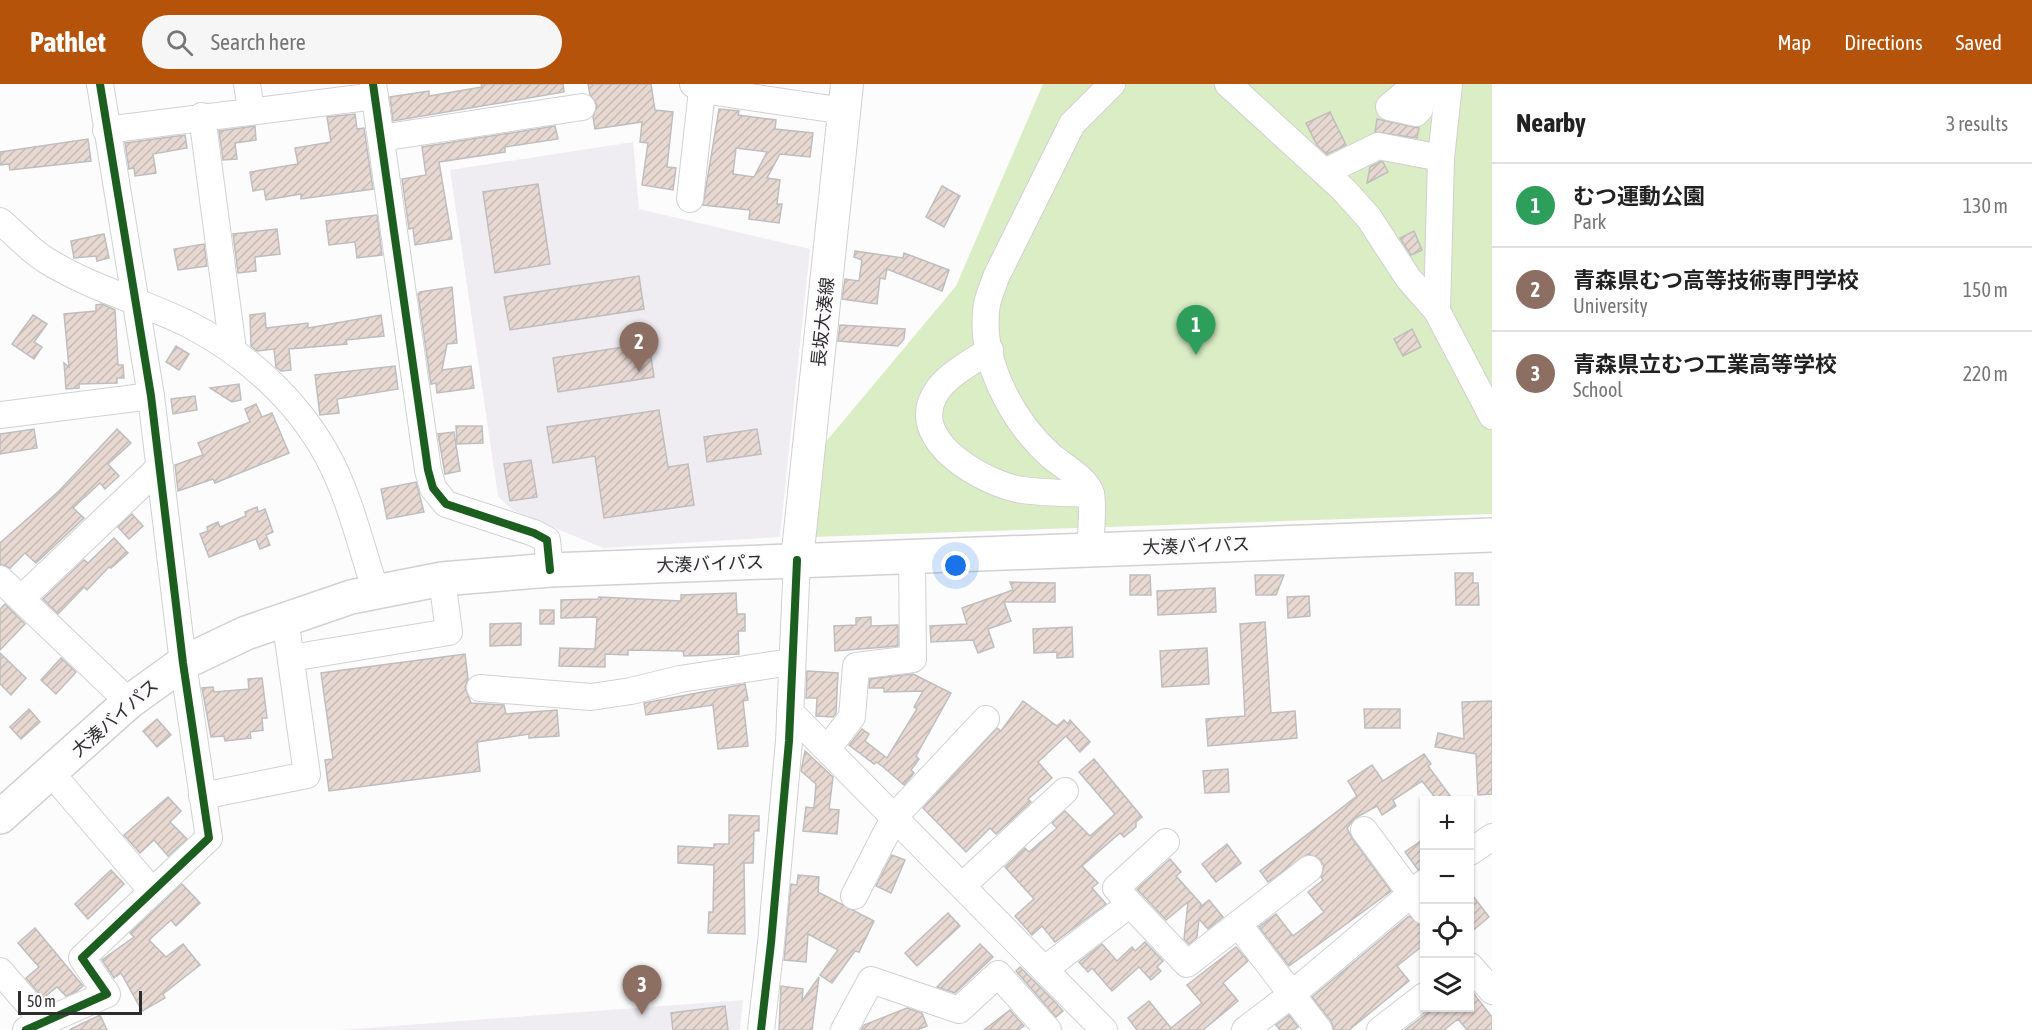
<!DOCTYPE html>
<html lang="en">
<head>
<meta charset="utf-8">
<style>
  body { margin:0; font-family:"Asap Condensed","Noto Sans JP",sans-serif; background:#f6f6f6; color:#222 }
  .controls { position:absolute; right:18px; bottom:18px; display:grid; overflow:hidden; border-radius:0px; box-shadow:0 2px 4px #0004 }
  .controls button { width:54px; height:54px; display:grid; place-items:center; padding:0; border:0; border-bottom:2px solid #e0e0e0; background:#fff; color:#222; font:30px sans-serif }
  .scale { position:absolute; left:18px; bottom:15px; width:124px; box-sizing:border-box; padding-left:6px; border:3px solid #2d2d2e; border-top:0; font-size:16px; line-height:21px; white-space:nowrap; color:#2d2d2e; -webkit-text-stroke:4px #fdfbfd; paint-order:stroke }
  .you { position:absolute; left:956px; top:482px; width:21px; height:21px; margin:-15px; border:4px solid #fff; border-radius:50%; background:#1a73e8; box-shadow:0 0 0 9px #1a73e833 }
  .badge { display:grid; place-items:center; width:39px; height:39px; border-radius:50%; background:#b45309; color:#fff; font-size:20px; font-weight:700 }
  .pin { position:absolute; translate:-50% -50px; filter:drop-shadow(0 2px 3px #0008) }
  .pin::after { content:''; position:absolute; top:32px; width:21px; height:18px; background:inherit; clip-path:polygon(0 0,100% 0,50% 100%) }
  .list { margin:0; padding:0; list-style:none }
  h2 { display:flex; justify-content:space-between; align-items:center; height:78px; margin:0; padding:0 24px; font-size:26px }
  h2 small { font-size:20px; font-weight:400; color:#767676 }
  .list li { display:grid; grid-template-columns:39px 1fr auto; gap:18px; align-items:center; box-sizing:border-box; height:84px; padding:0 24px; border-top:2px solid #e0e0e0 }
  .list b { display:block; font-size:22px; white-space:nowrap }
  .list p { margin:0; font-size:20px; white-space:nowrap; color:#767676 }
  .list em { font-size:20px; font-style:normal; color:#767676 }
  .icon { flex:none; width:33px; height:33px; fill:none; stroke:currentColor; stroke-width:2; stroke-linecap:round; stroke-linejoin:round }
  .map { position:relative; flex:none; width:1492px; height:946px; overflow:hidden }
  header { display:flex; align-items:center; gap:36px; box-sizing:border-box; height:84px; padding:0 30px; background:#b45309; color:#fff }
  header strong { font-size:28px }
  nav { display:flex; gap:33px; margin-inline-start:auto; font-size:21px }
  .search { width:420px; height:54px; background:#f6f6f6; display:flex; align-items:center; gap:15px; box-sizing:border-box; padding:0 21px; border-radius:33px; color:#767676; font-size:22px }
  main { display:flex }
  aside { flex:1; background:#fff }
  .map>svg:first-child { display:block }
  .built { fill:#f0edf2 }
  .green { fill:#daedc5 }
  .building { fill:url(#building-hatch); stroke:#bfbebe; stroke-width:1.5; fill-rule:evenodd }
  .lines { fill:none; stroke-linecap:round; stroke-linejoin:round }
  .minor-casing { stroke:#d1d1d1; stroke-width:28 }
  .major-casing { stroke:#d1d1d1; stroke-width:34 }
  .highway-casing { stroke:#d1d1d1; stroke-width:36 }
  .minor { stroke:#fff; stroke-width:26 }
  .major { stroke:#fff; stroke-width:32 }
  .highway { stroke:#fff; stroke-width:33 }
  .cycleway-casing { stroke:#fdfbfd; stroke-width:11 }
  .cycleway { stroke:#1b5e20; stroke-width:8 }
  .labels { text-anchor:middle; stroke-width:4.5; stroke-linejoin:round; paint-order:stroke }
  .street-label { font-size:18px; fill:#2d2d2e; stroke:#fdfbfd }
</style>
</head>
<body>
<header>
<strong>Pathlet</strong>
<div class="search"><svg class="icon" aria-label="search" viewBox="0 0 24 24"><circle cx="10" cy="10" r="6"/><path d="M15 15l6 6"/></svg>Search here</div>
<nav><a>Map</a><a>Directions</a><a>Saved</a></nav>
</header>
<main>
<div class="map">
<svg width="1492" height="946" viewBox="0 0 1492 946">
  <defs>
    <pattern id="building-hatch" width="6" height="6" patternUnits="userSpaceOnUse" patternTransform="scale(1.5)"><rect width="6" height="6" fill="#e7d8d2"/><path d="M-1 1l2-2M0 6l6-6M5 7l2-2" fill="none" stroke="#c6bab5"/></pattern>
  </defs>
  <rect width="100%" height="100%" fill="#fcfcfc"/>
  <g class="built">
    <polygon points="633,58 639,125 810,165 780,453 603,464 512,426 498,412 450,86"/>
    <polygon points="743,916 740,946 340,946"/>
  </g>
  <polygon class="green" points="1043,0 1492,0 1492,430 812,453 819,366 956,202"/>
  <g class="building">
    <polygon points="481,0 563,0 564,8 393,37 390,13 429,7 429,12 482,3"/>
    <polygon points="588,0 651,0 655,26 673,28 667,83 676,84 673,106 642,101 648,59 640,58 642,38 595,45 593,33 597,21 590,11"/>
    <path d="M719,25L739,27L738,31L776,36L775,45L813,49L810,73L780,70L767,94L780,96L777,120H782L779,139L749,135L750,126L703,121ZM736,64L767,68L754,93L733,90Z"/>
    <polygon points="1330,28 1346,61 1327,70 1317,61 1306,39"/>
    <polygon points="355,30 357,45 364,44 373,105 301,115 301,110 266,116 264,105 253,107 250,88 298,80 295,64 331,58 327,33"/>
    <polygon points="1377,35 1419,44 1417,54 1375,48"/>
    <polygon points="255,42 256,56 235,59 237,75 223,76 219,47"/>
    <polygon points="555,42 558,55 505,63 505,68 439,78 452,155 415,161 413,144 409,145 402,95 426,91 422,63"/>
    <polygon points="185,51 187,64 153,70 156,89 135,92 134,84 129,85 125,59"/>
    <polygon points="88,55 91,77 10,86 9,80 0,81 0,68"/>
    <polygon points="1380,78 1383,78 1388,88 1367,99 1370,83"/>
    <polygon points="538,100 550,180 495,189 483,108"/>
    <polygon points="942,102 960,112 944,143 926,133"/>
    <polygon points="377,131 382,171 357,174 355,158 329,161 326,137"/>
    <polygon points="277,145 280,170 255,173 256,187 238,189 233,150"/>
    <polygon points="1414,147 1422,166 1411,171 1400,154"/>
    <polygon points="104,150 109,174 97,177 96,172 74,174 71,157"/>
    <polygon points="204,160 207,182 178,186 174,165"/>
    <polygon points="855,167 903,174 904,169 949,186 942,207 887,185 885,195 880,194 877,220 842,215 845,195 859,197 862,176 854,173"/>
    <polygon points="639,192 644,225 510,246 504,213"/>
    <polygon points="452,203 457,259 447,260 442,286 471,282 474,304 437,309 436,299 431,300 418,210 420,208"/>
    <polygon points="102,220 115,226 118,281 123,281 124,294 117,294 117,299 79,300 79,304 66,305 64,279 69,283 64,230 96,227 96,221"/>
    <polygon points="265,229 266,244 308,239 308,244 381,231 384,252 346,256 347,260 289,265 291,286 281,287 276,283 274,265 257,267 251,262 250,231"/>
    <polygon points="33,231 47,240 34,258 42,263 34,275 12,260"/>
    <polygon points="840,241 905,245 904,255 898,262 838,257"/>
    <polygon points="1412,245 1421,263 1403,272 1394,255"/>
    <polygon points="649,259 654,293 558,308 553,274"/>
    <polygon points="176,262 189,270 179,286 166,278"/>
    <polygon points="395,282 398,305 337,315 339,329 320,331 315,291"/>
    <polygon points="239,300 241,316 232,318 210,304"/>
    <polygon points="195,312 197,326 173,330 171,315"/>
    <polygon points="256,320 262,333 272,329 289,369 215,399 213,395 178,407 175,381 203,371 198,359 250,338 245,325"/>
    <polygon points="659,326 668,383 688,380 694,421 604,434 595,372 553,379 547,343"/>
    <polygon points="456,342 482,342 483,359 457,360"/>
    <polygon points="34,345 37,364 0,370 0,350"/>
    <polygon points="117,345 131,359 108,380 119,392 105,405 100,399 73,424 84,434 36,479 25,469 10,484 0,480 0,459 59,407"/>
    <polygon points="757,345 761,370 707,378 704,353"/>
    <polygon points="454,348 460,387 445,390 438,350"/>
    <polygon points="531,376 537,413 510,417 504,380"/>
    <polygon points="416,398 424,428 387,435 381,405"/>
    <polygon points="257,423 258,428 265,425 273,448 266,451 270,461 260,465 256,455 209,473 200,450 208,447 207,443 218,438 220,443 246,432 245,428"/>
    <polygon points="132,430 143,442 129,455 118,443"/>
    <polygon points="114,454 128,469 111,484 109,483 87,506 84,503 58,530 43,515 84,476 88,479"/>
    <polygon points="1455,489 1473,489 1473,499 1478,499 1479,521 1456,521"/>
    <polygon points="1130,491 1150,491 1151,511 1130,511"/>
    <polygon points="1255,491 1284,491 1276,511 1256,511"/>
    <polygon points="1010,498 1055,499 1055,518 1004,518 1011,537 988,545 994,563 978,569 973,556 931,558 930,542 967,540 962,524 1013,506"/>
    <polygon points="1215,504 1216,528 1158,531 1157,507"/>
    <polygon points="736,509 737,530 745,530 745,547 738,547 739,570 684,572 683,567 628,566 628,571 605,570 605,583 559,582 560,564 595,565 597,533 561,534 561,516 598,515 599,513 681,517 681,511"/>
    <polygon points="1309,512 1310,532 1288,534 1287,513"/>
    <polygon points="5,520 25,540 0,566 0,525"/>
    <rect x="540" y="526" width="14" height="14"/>
    <polygon points="871,533 871,542 898,541 898,562 835,567 834,542 856,541 856,534"/>
    <polygon points="1265,538 1271,629 1295,627 1297,654 1208,662 1206,635 1245,632 1240,540"/>
    <polygon points="521,539 521,561 490,562 490,540"/>
    <polygon points="1072,543 1073,573 1057,574 1057,568 1034,569 1033,545"/>
    <polygon points="1207,564 1209,600 1162,603 1160,567"/>
    <polygon points="0,569 26,594 11,611 0,600"/>
    <polygon points="465,570 468,595 465,603 471,619 504,621 506,630 557,626 559,652 529,654 529,650 477,658 480,687 329,707 325,676 333,675 321,589"/>
    <polygon points="61,574 76,588 56,610 41,596"/>
    <polygon points="807,587 838,589 836,629 833,633 816,632 817,614 806,614"/>
    <polygon points="913,590 951,609 916,672 919,675 911,686 914,689 904,701 882,682 876,678 874,680 849,661 862,645 869,650 865,657 887,674 917,625 914,623 923,607 884,608 884,604 869,604 870,595"/>
    <polygon points="262,594 267,634 262,634 263,646 250,648 251,654 225,657 224,652 211,653 202,604 213,603 214,608 249,605 248,595"/>
    <polygon points="745,600 748,616 743,617 748,662 718,665 713,621 646,631 644,619"/>
    <polygon points="1023,617 1057,642 1064,636 1068,640 1070,636 1090,658 1080,668 1066,652 1038,678 1052,694 1028,715 1031,718 996,750 990,744 966,768 923,724 997,644 1001,647"/>
    <polygon points="1492,617 1492,710 1478,711 1476,670 1435,663 1438,649 1464,655 1462,618"/>
    <polygon points="29,625 40,638 21,655 10,643"/>
    <polygon points="1364,625 1400,625 1400,644 1365,644"/>
    <polygon points="157,635 171,651 157,663 143,647"/>
    <polygon points="805,667 833,693 829,725 839,726 837,750 803,747 806,723 814,724 816,700 801,687"/>
    <polygon points="1424,670 1431,680 1428,682 1454,717 1438,717 1422,697 1393,716 1396,722 1382,731 1377,722 1355,734 1347,744 1352,754 1391,807 1289,882 1259,843 1276,830 1293,852 1324,828 1308,808 1323,796 1321,793 1324,782 1320,775 1308,770 1268,798 1260,787 1357,712 1348,697 1372,681 1383,697"/>
    <polygon points="1094,675 1142,733 1136,738 1136,743 1124,753 1120,749 1082,782 1098,799 1092,804 1106,820 1055,858 1042,842 1032,851 1015,832 1034,815 1005,783 1025,764 1029,768 1057,744 1052,739 1065,727 1090,752 1115,730 1079,688"/>
    <polygon points="1228,685 1229,708 1205,709 1203,687"/>
    <polygon points="168,713 181,727 170,738 187,755 168,772 154,756 140,769 124,751"/>
    <polygon points="729,731 759,732 759,747 754,747 753,779 744,779 745,850 708,849 709,828 713,828 714,781 678,779 678,762 714,764 714,760 729,760"/>
    <polygon points="1425,754 1425,784 1418,786 1405,768"/>
    <polygon points="1227,760 1241,779 1216,798 1202,780"/>
    <polygon points="892,771 905,776 891,809 876,802"/>
    <polygon points="1170,775 1181,788 1176,792 1201,820 1200,823 1209,816 1223,833 1208,845 1199,835 1197,853 1189,860 1184,855 1188,818 1166,836 1137,805"/>
    <polygon points="111,786 124,800 88,835 75,820"/>
    <polygon points="798,791 819,793 818,808 874,837 859,868 855,867 832,899 820,891 838,866 808,850 806,878 784,876 791,800 797,801"/>
    <polygon points="182,800 200,819 176,842 171,836 149,856 166,873 183,860 200,881 163,910 165,914 142,927 121,889 114,894 102,876 134,853 130,849"/>
    <polygon points="1470,808 1489,833 1470,849"/>
    <polygon points="948,829 960,842 917,882 905,869"/>
    <polygon points="1409,832 1425,843 1425,860 1397,882 1409,897 1349,946 1334,946 1331,937 1312,913"/>
    <polygon points="35,844 83,902 77,907 66,912 57,903 43,914 26,894 39,883 18,859"/>
    <polygon points="1145,858 1163,877 1157,883 1161,887 1151,896 1139,883 1112,907 1092,884 1088,888 1079,878 1102,860 1117,877 1132,863 1135,867"/>
    <polygon points="980,860 993,873 955,909 937,903"/>
    <polygon points="1236,863 1248,877 1223,899 1238,917 1203,946 1137,946 1128,934 1149,917 1171,944 1202,919 1187,901"/>
    <polygon points="1020,883 1055,918 1063,927 1056,933 1016,887"/>
    <polygon points="819,893 812,946 779,946 781,902 803,905 802,917"/>
    <polygon points="1470,905 1492,933 1492,946 1467,946 1458,935 1444,946 1405,946 1434,924 1470,924"/>
    <polygon points="725,922 728,946 673,946 671,929"/>
    <polygon points="907,924 922,929 927,942 917,946 861,946 864,941"/>
    <polygon points="1010,926 1024,942 1018,946 984,946"/>
    <polygon points="100,931 107,946 69,946"/>
    <polygon points="1289,931 1298,943 1293,946 1280,946 1276,941"/>
  </g>
  <g class="lines">
    <defs>
      <g id="minor">
        <polyline points="247,0 251,26"/>
        <polyline points="373,0 428,386 433,404 446,420 534,449 547,456 550,486"/>
        <polyline points="693,0 702,6 845,27"/>
        <polyline points="1228,0 1344,106 1369,134 1408,194 1437,227"/>
        <polyline points="1416,0 1389,23 1416,29 1420,25 1424,0"/>
        <polyline points="1449,0 1441,74 1437,227 1492,332"/>
        <polyline points="202,32 233,266"/>
        <polyline points="106,46 375,12"/>
        <polyline points="381,54 582,23"/>
        <polyline points="1325,88 1378,62 1441,74"/>
        <polyline points="690,115 702,6"/>
        <path d="M0,137C16,150 31,168 49,178C93,205 144,218 190,241C246,270 296,315 327,371C350,413 361,463 376,508"/>
        <path d="M990,266C972,278 944,292 934,312C909,358 985,400 1022,406C1044,409 1068,409 1091,410"/>
        <polyline points="0,331 151,312"/>
        <path d="M1091,466C1090,451 1094,421 1091,410C1087,395 1063,382 1051,372C1012,337 978,274 987,220C989,211 993,202 996,193L1072,40L1112,0"/>
        <polyline points="0,495 129,618"/>
        <polyline points="21,515 160,383"/>
        <polyline points="291,574 449,548 442,495"/>
        <polyline points="480,604 591,613 631,607 680,595 791,578"/>
        <polyline points="790,628 1104,946"/>
        <polyline points="827,665 852,633 856,582 913,575 912,473"/>
        <polyline points="52,690 152,807"/>
        <polyline points="202,712 307,691 285,534"/>
        <polyline points="1364,746 1424,827"/>
        <polyline points="1470,768 1492,753"/>
        <polyline points="963,801 1065,707"/>
        <polyline points="854,812 895,732 986,635"/>
        <polyline points="1130,820 1116,804 1166,758"/>
        <polyline points="1238,840 1319,946"/>
        <polyline points="1470,882 1492,907"/>
        <polyline points="1045,885 1130,820 1187,880 1309,785"/>
        <polyline points="0,887 44,938"/>
        <polyline points="26,946 107,910 82,874 209,754 183,579 151,312 100,0"/>
        <polyline points="761,946 771,859 789,657 797,476"/>
        <polyline points="844,946 871,896 959,926 998,890 1048,946"/>
        <polyline points="1245,946 1291,911 1424,799"/>
        <polyline points="1380,946 1424,912"/>
      </g>
      <polyline id="major" points="797,476 847,0"/>
      <polyline id="highway" points="0,733 129,618 183,579 246,549 351,513 442,495 550,486 1492,451"/>
    </defs>
    <use href="#minor" class="minor-casing"/>
    <use href="#major" class="major-casing"/>
    <use href="#highway" class="highway-casing"/>
    <use href="#minor" class="minor"/>
    <use href="#major" class="major"/>
    <use href="#highway" class="highway"/>
    <defs>
      <g id="cycleway">
        <polyline points="373,0 428,386 433,404 446,420 534,449 547,456 550,486"/>
        <polyline points="26,946 107,910 82,874 209,754 183,579 151,312 100,0"/>
        <polyline points="761,946 771,859 789,657 797,476"/>
      </g>
    </defs>
    <use href="#cycleway" class="cycleway-casing"/>
    <use href="#cycleway" class="cycleway"/>
  </g>
  <g class="labels">
    <g class="street-label">
      <text transform="translate(823 238) rotate(-84)" y="6">長坂大湊線</text>
      <text transform="translate(1196 462) rotate(-2)" y="6">大湊バイパス</text>
      <text transform="translate(710 480) rotate(-2)" y="6">大湊バイパス</text>
      <text transform="translate(115 634) rotate(-41)" y="6">大湊バイパス</text>
    </g>
  </g>
</svg>
<div class="controls">
<button>+</button>
<button>−</button>
<button><svg class="icon" aria-label="locate" viewBox="0 0 24 24"><circle cx="12" cy="12" r="6"/><path d="M12 2v4M12 18v4M2 12h4M18 12h4"/></svg></button>
<button><svg class="icon" aria-label="layers" viewBox="0 0 24 24"><path d="M12 4l9 5-9 5-9-5zM3 14l9 5 9-5"/></svg></button>
</div>
<div class="scale">50 m</div>
<div class="you"></div>
<div class="pin badge" style="left:1196px;top:271px;background:#2e9e5b">1</div>
<div class="pin badge" style="left:639px;top:288px;background:#8d6e63">2</div>
<div class="pin badge" style="left:642px;top:931px;background:#8d6e63">3</div>
</div>
<aside>
<h2>Nearby<small>3 results</small></h2>
<ul class="list">
<li><span class="badge" style="background:#2e9e5b">1</span><div><b>むつ運動公園</b><p>Park</p></div><em>130 m</em></li>
<li><span class="badge" style="background:#8d6e63">2</span><div><b>青森県むつ高等技術専門学校</b><p>University</p></div><em>150 m</em></li>
<li><span class="badge" style="background:#8d6e63">3</span><div><b>青森県立むつ工業高等学校</b><p>School</p></div><em>220 m</em></li>
</ul>
</aside>
</main>
</body>
</html>
